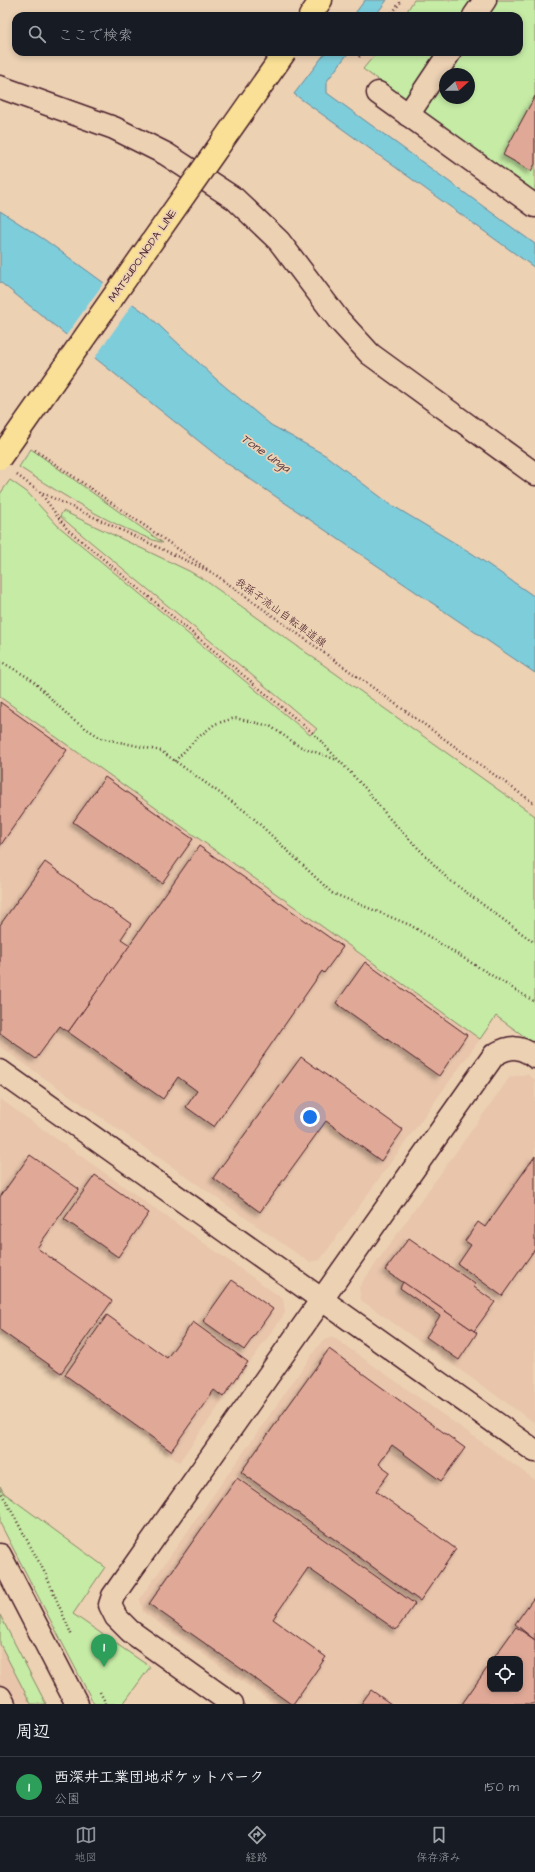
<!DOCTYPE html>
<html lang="ja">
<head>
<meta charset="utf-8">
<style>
  body { margin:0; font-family:"Architects Daughter","Klee One",sans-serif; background:#20242c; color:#f1f3f6 }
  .controls { position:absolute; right:12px; bottom:12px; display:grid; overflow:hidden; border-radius:8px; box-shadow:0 2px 6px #0003 }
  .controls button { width:36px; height:36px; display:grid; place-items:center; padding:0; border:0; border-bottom:1px solid #363941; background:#171b24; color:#f1f3f6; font:20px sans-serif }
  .compass { position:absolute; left:439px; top:68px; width:36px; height:36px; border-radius:50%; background:#171b24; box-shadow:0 2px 6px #0003; rotate:69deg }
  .you { position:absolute; left:310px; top:1117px; width:14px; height:14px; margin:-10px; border:3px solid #fff; border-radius:50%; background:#1a73e8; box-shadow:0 0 0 6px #1a73e833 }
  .badge { display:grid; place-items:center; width:26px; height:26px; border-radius:50%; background:#8c9099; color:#fff; font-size:13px; font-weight:700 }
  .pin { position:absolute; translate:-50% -33px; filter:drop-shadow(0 1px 2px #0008) }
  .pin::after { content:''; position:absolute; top:21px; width:14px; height:12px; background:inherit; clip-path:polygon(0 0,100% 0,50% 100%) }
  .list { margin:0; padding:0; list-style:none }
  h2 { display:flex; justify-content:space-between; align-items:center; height:52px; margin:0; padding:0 16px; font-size:17px }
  h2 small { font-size:13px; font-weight:400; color:#9ea1a6 }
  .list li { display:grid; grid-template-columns:26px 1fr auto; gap:12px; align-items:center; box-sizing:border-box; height:60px; padding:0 16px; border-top:1px solid #363941 }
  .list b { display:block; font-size:15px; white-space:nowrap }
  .list p { margin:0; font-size:13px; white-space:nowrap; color:#9ea1a6 }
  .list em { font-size:13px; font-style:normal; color:#9ea1a6 }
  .icon { flex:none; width:22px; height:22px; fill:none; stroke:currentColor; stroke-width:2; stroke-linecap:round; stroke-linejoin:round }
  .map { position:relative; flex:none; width:535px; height:1704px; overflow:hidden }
  .search { position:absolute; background:#171b24; box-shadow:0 2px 6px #0003; left:12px; right:12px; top:12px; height:44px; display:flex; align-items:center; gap:10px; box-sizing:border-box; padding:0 14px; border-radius:12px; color:#9ea1a6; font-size:15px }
  .sheet { height:112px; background:#171b24 }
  nav { display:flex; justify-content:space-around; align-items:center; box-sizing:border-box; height:56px; border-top:1px solid #363941; background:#171b24; font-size:11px; color:#9ea1a6 }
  nav a { display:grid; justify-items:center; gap:2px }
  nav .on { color:#8c9099 }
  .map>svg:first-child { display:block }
  .built { fill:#e8c5ab; fill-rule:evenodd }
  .green { fill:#c5eba5; stroke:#888568; fill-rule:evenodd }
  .water { fill:#7ecddb; stroke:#698795 }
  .pier { fill:#ecd1b3 }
  .building { fill:#e0a997; stroke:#4a1f2b; filter:url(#shadow) }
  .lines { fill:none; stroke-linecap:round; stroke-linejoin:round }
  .minor-casing { stroke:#4a1f2b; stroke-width:25 }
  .major-casing { stroke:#4a1f2b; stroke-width:25 }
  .path { stroke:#4a1f2b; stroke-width:2.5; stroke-dasharray:1 3; stroke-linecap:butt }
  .minor { stroke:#ecd1b3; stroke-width:22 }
  .major { stroke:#f9e096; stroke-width:22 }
  .major-bridge-casing { stroke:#4a1f2b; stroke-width:25; stroke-linecap:butt }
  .major-bridge { stroke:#f9e096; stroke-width:22 }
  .labels { text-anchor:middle; stroke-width:3.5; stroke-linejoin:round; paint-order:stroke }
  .street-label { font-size:11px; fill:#4a1f2b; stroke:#ecd1b3 }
  .water-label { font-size:12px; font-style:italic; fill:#523945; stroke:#ecd1b3 }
</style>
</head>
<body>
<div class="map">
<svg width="535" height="1704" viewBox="0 0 535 1704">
  <defs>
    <filter id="shadow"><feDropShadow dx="-3.5" dy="3.5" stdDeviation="2" flood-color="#0004"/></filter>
  </defs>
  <rect width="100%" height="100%" fill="#ecd1b3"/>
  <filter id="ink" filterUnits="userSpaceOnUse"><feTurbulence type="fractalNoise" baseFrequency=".025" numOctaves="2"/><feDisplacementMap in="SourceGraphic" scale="8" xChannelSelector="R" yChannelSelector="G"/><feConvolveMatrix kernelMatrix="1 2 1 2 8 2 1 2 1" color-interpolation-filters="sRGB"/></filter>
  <g filter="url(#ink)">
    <g class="built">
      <polygon points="0,697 480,1039 320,1260 309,1262 0,1047"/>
      <polygon points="527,1074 535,1080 535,1423 361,1300 359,1287 510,1077"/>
      <polygon points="0,1099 283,1299 285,1313 179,1462 0,1334"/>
      <path d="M333,1337L535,1480V1704H274L143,1612L140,1599L322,1341ZM490,1659H520V1689H490Z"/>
      <polygon points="0,1615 46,1704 0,1704"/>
    </g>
    <g class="green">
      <path d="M414,0H535V194L363,69L377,52H519V16H404ZM445,74H469V98H445Z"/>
      <path d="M31,449L163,543C148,539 134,532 120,526C85,509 52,488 19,467Z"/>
      <polygon points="10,480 27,492 57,525 310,735 317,729 75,529 60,516 63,511 189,571 206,581 535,816 535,1044 496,1016 480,1039 0,697 0,494"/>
      <polygon points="0,1486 4,1493 105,1567 73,1614 150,1667 123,1704 94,1704 0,1523"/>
      <polygon points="0,1615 46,1704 31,1704 0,1644"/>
    </g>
    <g class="water">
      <polygon points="365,0 387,0 375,16 353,16"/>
      <polygon points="326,52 349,52 327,81 327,93 535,244 535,268 294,94"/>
      <polygon points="0,211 45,240 148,315 216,379 271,425 325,455 390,504 473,554 535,597 535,673 225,462 0,282"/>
    </g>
    <polygon class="pier" points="105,281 134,302 94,359 65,337"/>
    <g class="building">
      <polygon points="535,96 535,164 531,171 503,155"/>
      <polygon points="0,702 67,750 0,846"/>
      <polygon points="105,777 193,839 162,883 73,822"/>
      <polygon points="199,846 343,947 324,973 322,971 214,1127 186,1107 197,1091 178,1077 163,1099 68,1032"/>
      <polygon points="45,862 131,924 121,939 130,945 68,1032 60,1026 36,1059 0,1033 0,925"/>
      <polygon points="365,962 467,1035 439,1076 336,1003"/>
      <polygon points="301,1057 403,1130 381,1161 326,1121 260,1212 213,1178"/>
      <polygon points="30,1155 79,1189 37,1248 112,1301 61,1373 0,1330 0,1197"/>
      <polygon points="535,1156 535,1249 502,1296 458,1264 471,1245 465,1241 478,1222 485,1227"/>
      <polygon points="95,1175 149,1213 118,1257 64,1219"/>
      <polygon points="409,1238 475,1284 474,1287 495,1302 474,1331 385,1270"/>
      <polygon points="232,1280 273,1309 244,1350 203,1321"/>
      <polygon points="403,1282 477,1333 459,1360 426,1337 440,1316 400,1288"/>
      <polygon points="107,1315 167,1358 193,1322 248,1362 223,1397 214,1390 171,1451 65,1375"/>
      <polygon points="329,1349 465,1448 441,1481 392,1445 379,1464 390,1472 376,1491 456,1549 420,1601 241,1472"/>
      <polygon points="237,1478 415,1604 396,1630 308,1568 273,1619 326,1657 293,1704 291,1704 149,1604"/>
      <polygon points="535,1596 535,1640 515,1624"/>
      <polygon points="516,1627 535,1640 535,1704 462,1704 490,1664 490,1689 520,1689 520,1659 493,1659"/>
      <polygon points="371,1690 391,1704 361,1704"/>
    </g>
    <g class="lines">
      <defs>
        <g id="minor">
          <polyline points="474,16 485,0"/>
          <polyline points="0,87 114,128 166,154 235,199 279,241 338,319 370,354 535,474"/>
          <polyline points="378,93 535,206"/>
          <polyline points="408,115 450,52"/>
          <polyline points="0,1071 535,1451"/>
          <polyline points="0,1555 77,1704"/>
          <polyline points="0,1697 4,1704"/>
          <path d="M232,1704L130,1631L116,1617L110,1605L113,1596L494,1055C510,1046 519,1045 535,1057"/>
        </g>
        <polyline id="major" points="310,16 321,0"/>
      </defs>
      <use href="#minor" class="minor-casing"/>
      <use href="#major" class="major-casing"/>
      <g class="path">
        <polyline points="390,16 402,0"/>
        <polyline points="359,57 362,52"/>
        <polyline points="35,450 207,569"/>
        <polyline points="17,475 40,492 213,573 535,804"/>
        <polyline points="40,492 67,529 313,733 365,788 389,818 448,879 535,943"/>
        <polyline points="0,661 31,679 73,720 101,738 161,751 249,814 332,893 410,925 535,1002"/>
        <polyline points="175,761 196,739 215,724 235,718 270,726 299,746 337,760"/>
        <polyline points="0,1490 46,1575 72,1636"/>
        <polyline points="100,1692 106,1704"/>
      </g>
      <use href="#minor" class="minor"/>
      <use href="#major" class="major"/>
      <defs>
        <polyline id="major-bridge" points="0,458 285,52"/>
      </defs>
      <use href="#major-bridge" class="major-bridge-casing"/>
      <use href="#major-bridge" class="major-bridge"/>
    </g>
  </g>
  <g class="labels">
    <g class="street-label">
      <text transform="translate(142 255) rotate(-55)" y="4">MATSUDO-NODA LINE</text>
      <text transform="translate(281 612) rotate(36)" y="4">我孫子流山自転車道線</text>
    </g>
    <g class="water-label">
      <text transform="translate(266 453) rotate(35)" y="4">Tone Unga</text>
    </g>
  </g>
</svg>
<div class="controls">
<button><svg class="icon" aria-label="locate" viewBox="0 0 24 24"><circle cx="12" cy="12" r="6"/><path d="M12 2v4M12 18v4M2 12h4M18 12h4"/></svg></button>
</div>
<svg class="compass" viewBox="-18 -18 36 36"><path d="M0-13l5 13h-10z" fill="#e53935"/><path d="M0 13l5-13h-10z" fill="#9ea1a6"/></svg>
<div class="you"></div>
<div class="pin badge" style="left:104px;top:1667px;background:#2e9e5b">1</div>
<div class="search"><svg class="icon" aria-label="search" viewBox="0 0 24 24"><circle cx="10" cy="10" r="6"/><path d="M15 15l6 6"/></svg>ここで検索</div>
</div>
<section class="sheet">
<h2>周辺<small></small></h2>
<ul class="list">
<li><span class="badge" style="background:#2e9e5b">1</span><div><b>西深井工業団地ポケットパーク</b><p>公園</p></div><em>150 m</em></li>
</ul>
</section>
<nav>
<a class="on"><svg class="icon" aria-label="map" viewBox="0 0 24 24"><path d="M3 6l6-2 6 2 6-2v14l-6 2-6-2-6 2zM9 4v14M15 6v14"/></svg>地図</a>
<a><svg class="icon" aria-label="directions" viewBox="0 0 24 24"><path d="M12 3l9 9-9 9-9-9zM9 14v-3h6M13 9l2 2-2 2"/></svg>経路</a>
<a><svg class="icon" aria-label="saved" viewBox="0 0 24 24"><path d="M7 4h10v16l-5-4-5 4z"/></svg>保存済み</a>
</nav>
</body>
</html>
